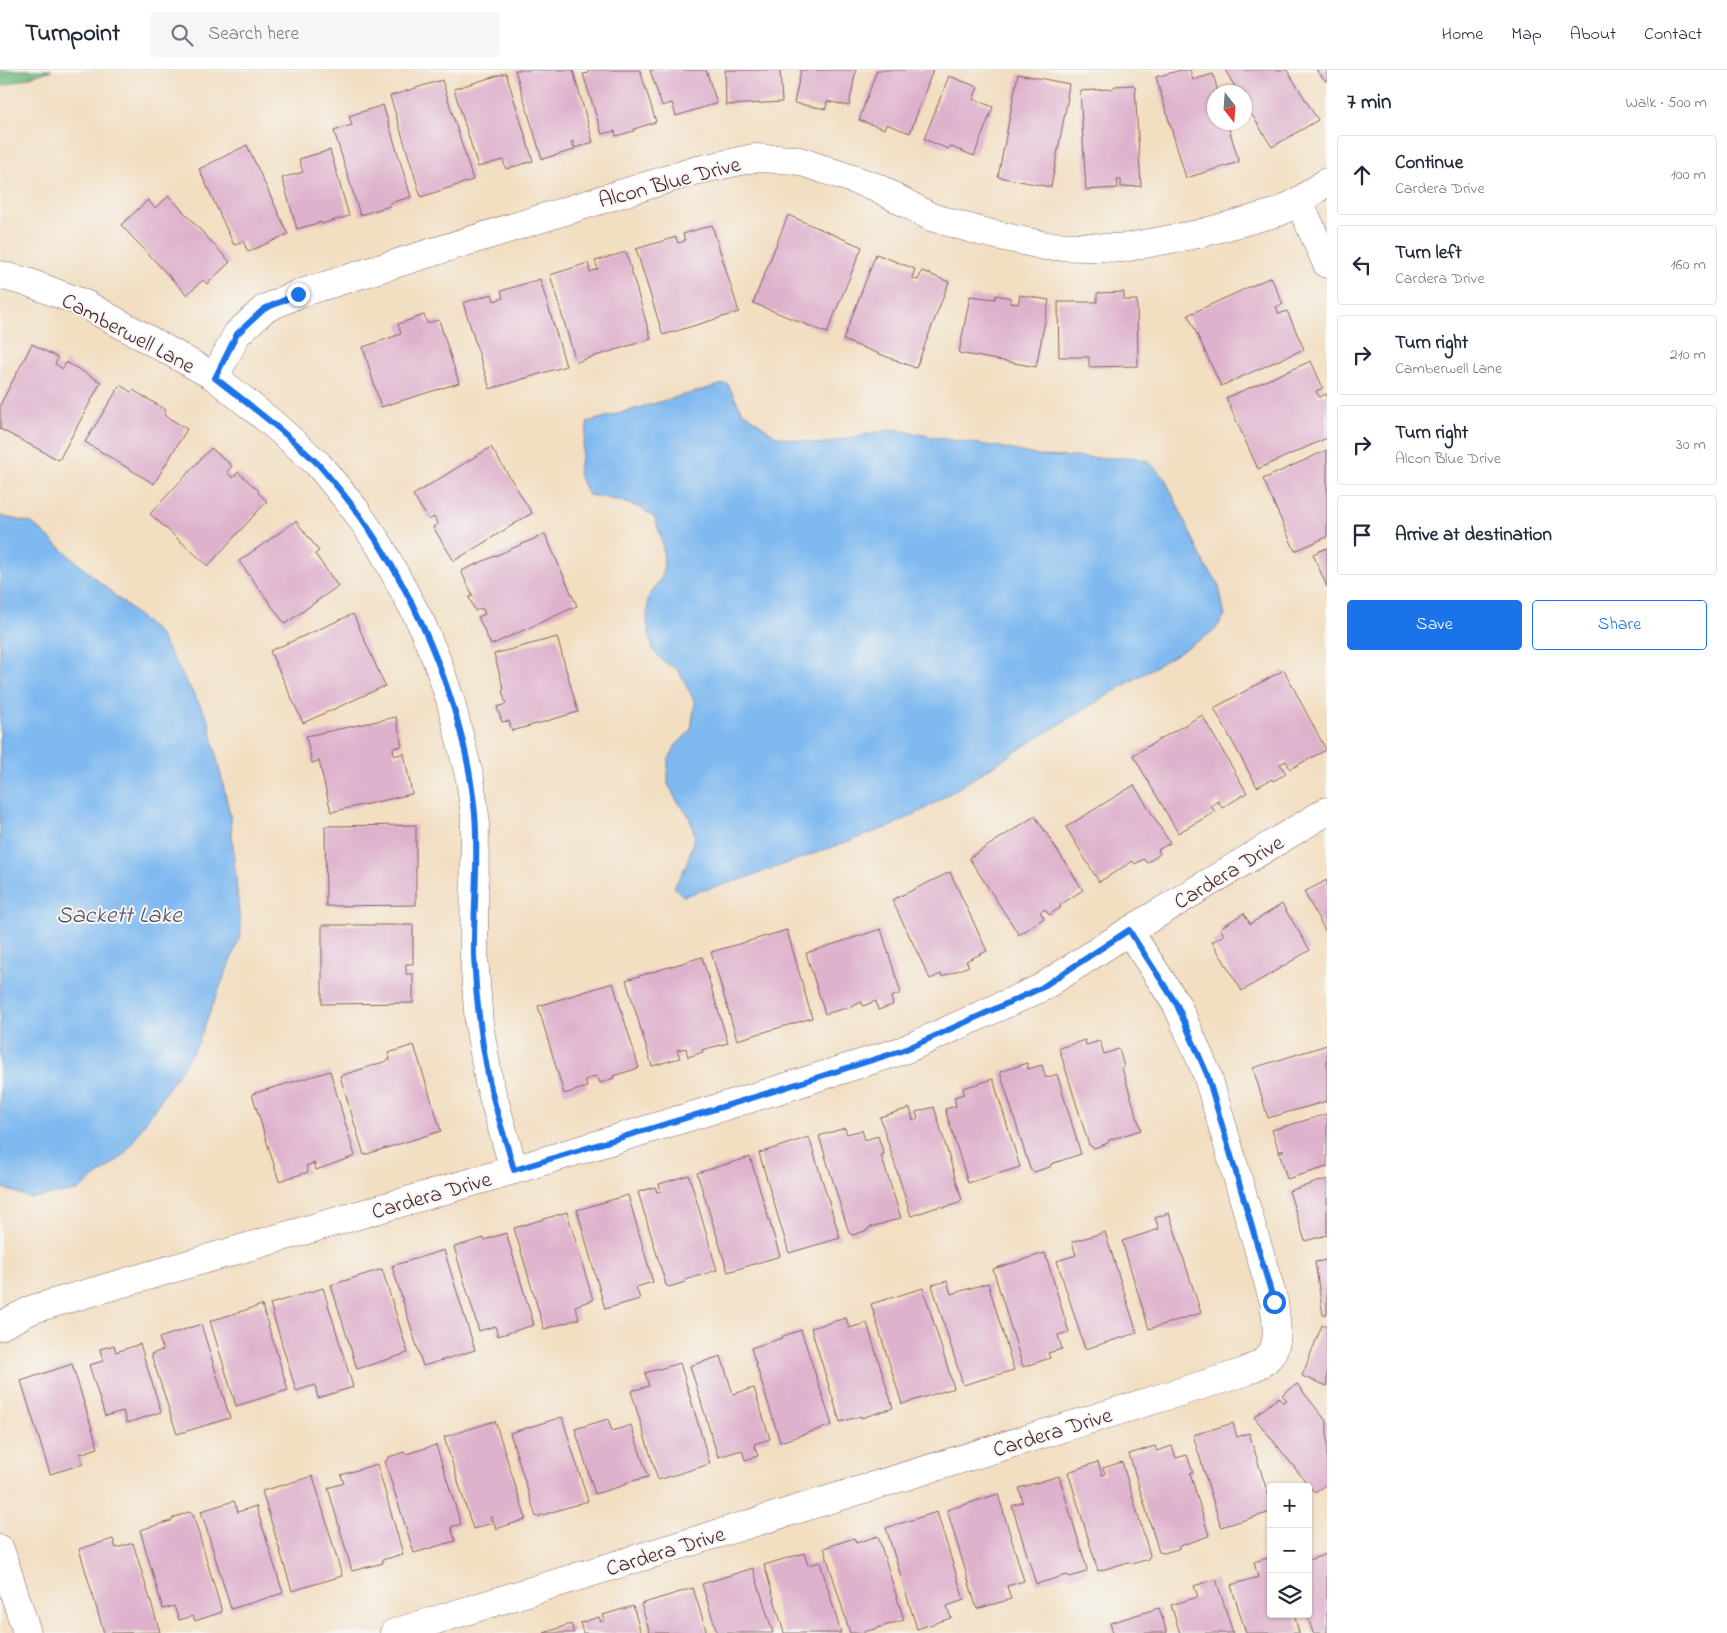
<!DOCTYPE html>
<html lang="en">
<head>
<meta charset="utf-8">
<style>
  body { margin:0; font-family:"Indie Flower",sans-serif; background:#f6f6f7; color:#1f2937 }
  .controls { position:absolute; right:15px; bottom:15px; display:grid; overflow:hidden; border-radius:5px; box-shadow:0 1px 4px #0004 }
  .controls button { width:45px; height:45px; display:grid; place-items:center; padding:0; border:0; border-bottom:1px solid #e0e1e3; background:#fff; color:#1f2937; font:25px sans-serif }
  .compass { position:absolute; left:1207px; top:15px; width:45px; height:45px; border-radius:50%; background:#fff; box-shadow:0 1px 4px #0004; rotate:163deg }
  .stop { position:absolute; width:15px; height:15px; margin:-11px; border:4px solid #1a73e8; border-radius:50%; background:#fff }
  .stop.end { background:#1a73e8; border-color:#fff; box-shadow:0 1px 5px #0008 }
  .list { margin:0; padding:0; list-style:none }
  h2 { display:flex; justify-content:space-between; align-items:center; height:65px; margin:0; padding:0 20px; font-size:21px }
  h2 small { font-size:16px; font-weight:400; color:#747a83 }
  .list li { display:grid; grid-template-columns:32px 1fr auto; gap:15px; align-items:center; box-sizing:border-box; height:80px; margin:0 10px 10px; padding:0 10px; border:1px solid #e0e1e3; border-radius:5px }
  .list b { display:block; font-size:19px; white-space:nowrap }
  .list p { margin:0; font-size:16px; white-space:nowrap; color:#747a83 }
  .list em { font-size:16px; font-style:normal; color:#747a83 }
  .actions { display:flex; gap:10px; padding:15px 20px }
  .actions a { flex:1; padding:11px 0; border:1px solid #1a73e8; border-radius:5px; text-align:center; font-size:18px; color:#1a73e8 }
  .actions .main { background:#1a73e8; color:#fff }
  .icon { flex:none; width:28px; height:28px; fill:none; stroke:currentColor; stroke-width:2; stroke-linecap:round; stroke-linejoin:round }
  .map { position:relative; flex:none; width:1327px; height:1563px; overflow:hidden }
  header { display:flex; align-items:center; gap:30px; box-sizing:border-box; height:70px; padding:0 25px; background:#fff; border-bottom:1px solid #e0e1e3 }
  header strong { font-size:24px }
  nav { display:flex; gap:28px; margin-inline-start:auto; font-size:18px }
  .search { width:350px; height:45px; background:#f6f6f7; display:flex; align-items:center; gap:12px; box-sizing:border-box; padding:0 18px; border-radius:5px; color:#747a83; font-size:19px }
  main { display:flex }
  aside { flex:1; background:#fff }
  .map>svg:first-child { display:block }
  .forest { fill:url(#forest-crowns); stroke:#5d6c55 }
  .water { fill:#7fb9f0; stroke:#646c8e }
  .building { fill:#deb1cc }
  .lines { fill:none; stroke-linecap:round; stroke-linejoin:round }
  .minor-casing { stroke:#856260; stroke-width:29 }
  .minor { stroke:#fff; stroke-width:28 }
  .route { stroke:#1a73e8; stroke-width:6 }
  .labels { text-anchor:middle; stroke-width:4; stroke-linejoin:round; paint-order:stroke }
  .street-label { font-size:22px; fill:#4a1f2b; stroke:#f6f6f2 }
  .water-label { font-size:24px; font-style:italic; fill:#5a4d66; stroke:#f6f6f2 }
</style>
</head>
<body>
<header>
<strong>Turnpoint</strong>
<div class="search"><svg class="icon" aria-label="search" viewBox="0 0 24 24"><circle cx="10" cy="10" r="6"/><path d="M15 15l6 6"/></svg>Search here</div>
<nav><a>Home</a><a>Map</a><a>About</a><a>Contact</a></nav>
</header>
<main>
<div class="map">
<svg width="1327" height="1563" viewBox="0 0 1327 1563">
  <defs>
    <pattern id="forest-crowns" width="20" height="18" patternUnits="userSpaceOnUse" patternTransform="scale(1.25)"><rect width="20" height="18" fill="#70b87f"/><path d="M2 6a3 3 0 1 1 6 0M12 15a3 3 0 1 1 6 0" fill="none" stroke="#5e9568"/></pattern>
  </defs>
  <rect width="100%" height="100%" fill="#f6f6f2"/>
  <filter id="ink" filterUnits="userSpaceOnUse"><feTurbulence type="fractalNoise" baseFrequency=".02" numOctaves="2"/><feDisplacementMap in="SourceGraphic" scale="10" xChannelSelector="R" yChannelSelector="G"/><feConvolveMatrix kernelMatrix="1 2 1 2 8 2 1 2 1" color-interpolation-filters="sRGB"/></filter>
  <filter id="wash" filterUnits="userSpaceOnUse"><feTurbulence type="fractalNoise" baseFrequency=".0096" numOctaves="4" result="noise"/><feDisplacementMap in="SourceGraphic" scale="20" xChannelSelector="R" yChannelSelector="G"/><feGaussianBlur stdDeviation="1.12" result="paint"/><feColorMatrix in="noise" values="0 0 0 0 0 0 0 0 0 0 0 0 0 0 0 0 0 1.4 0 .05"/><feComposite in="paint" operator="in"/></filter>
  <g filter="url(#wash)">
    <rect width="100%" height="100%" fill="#f2dec1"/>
    <polygon class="forest" points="0,0 52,0 0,17"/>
    <g class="water">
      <polygon points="727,313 742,341 776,366 819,374 893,359 944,369 1000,377 1039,386 1112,388 1131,387 1148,391 1165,409 1206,497 1218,512 1225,546 1213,562 1045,663 925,739 891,756 740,810 683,826 674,817 686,796 695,766 689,746 676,729 668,714 668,691 676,675 691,660 695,632 678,600 663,591 653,581 647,552 648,528 662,507 664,492 662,471 655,448 641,438 617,430 588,425 578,403 588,352"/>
      <polygon points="0,446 32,453 159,564 208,649 230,745 241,864 196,977 123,1086 77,1121 31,1128 0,1117"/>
    </g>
    <g id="blocks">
      <g class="building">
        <polygon points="515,0 573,0 593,72 575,78 573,71 571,72 574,80 542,89"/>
        <polygon points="588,0 640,0 656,52 634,59 634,61 616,66 615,61 602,64 583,4 589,3"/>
        <polygon points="650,0 706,0 717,33 676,46 672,33 662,36"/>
        <polygon points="725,0 780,0 782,32 726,35"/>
        <polygon points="801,0 856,0 849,36 827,31 826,39 794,33"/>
        <polygon points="877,0 933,0 910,63 886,54 884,59 859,50"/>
        <polygon points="1181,0 1190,0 1193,10 1213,4 1218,22 1214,22 1214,52 1227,52 1239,92 1186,108 1156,7"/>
        <polygon points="1225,0 1287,0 1318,50 1272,77 1244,32 1244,22 1238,22"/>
        <polygon points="1316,0 1327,0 1327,12"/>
        <polygon points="506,3 533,91 506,99 503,90 478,97 454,19"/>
        <polygon points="1018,4 1069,14 1067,27 1068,27 1051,117 998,107"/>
        <polygon points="949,6 978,17 973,29 993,37 974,86 949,76 948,79 924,69"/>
        <polygon points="442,10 473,110 421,127 390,26"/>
        <polygon points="1133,15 1135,17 1141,116 1121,117 1121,110 1117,110 1118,118 1086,120 1080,21 1112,19 1115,16"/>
        <polygon points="383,35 411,127 390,133 390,136 360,145 334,61 352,55 349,46"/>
        <polygon points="247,75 288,164 248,182 243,171 234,175 199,99"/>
        <polygon points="330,80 349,146 321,154 321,152 297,159 282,108 303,102 299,89"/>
        <polygon points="169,126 230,192 207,214 203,210 187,225 121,155 148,130 155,138"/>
        <polygon points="788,145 862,177 827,263 753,233"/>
        <polygon points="712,155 739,242 663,265 636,179 676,167 678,173 685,171 683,164"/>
        <polygon points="626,182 651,269 576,292 550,205 588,193 590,202 598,199 595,191"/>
        <polygon points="876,184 915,199 912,208 918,210 922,201 949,212 916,298 843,270"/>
        <polygon points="1271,207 1283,234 1276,237 1279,244 1287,241 1304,279 1221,316 1188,245"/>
        <polygon points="540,209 566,296 490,319 463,233 492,224 494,231 503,228 501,221"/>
        <polygon points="1124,222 1124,230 1137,230 1138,296 1089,297 1089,287 1059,287 1058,232 1097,232 1097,223"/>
        <polygon points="996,225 1011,228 1010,233 1018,234 1020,225 1049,230 1036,297 959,283 970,226 995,229"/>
        <polygon points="424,245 427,253 439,250 459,313 381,337 363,277 401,264 398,254"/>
        <polygon points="32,274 58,288 55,294 63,299 66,292 101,312 59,390 0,359 0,335"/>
        <polygon points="1311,291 1323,318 1316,321 1319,327 1326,324 1327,326 1327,368 1258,399 1226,328"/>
        <polygon points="120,315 131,322 133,320 166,340 164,345 187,359 154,414 85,372"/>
        <polygon points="491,377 532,443 454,491 433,457 438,454 434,447 429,450 413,425"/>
        <polygon points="211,378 232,396 227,402 233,408 238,402 259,421 258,423 267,431 208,496 150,444"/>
        <polygon points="1327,380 1327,467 1295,481 1263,409"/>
        <polygon points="296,451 319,481 315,484 338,516 285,554 239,491"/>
        <polygon points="545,464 577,536 491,575 478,547 485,544 482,538 475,541 469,527 473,526 461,501"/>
        <polygon points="1327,478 1327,517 1313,484"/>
        <polygon points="353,544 385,616 303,653 270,581"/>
        <polygon points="557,567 578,642 512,661 509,651 502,652 497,637 506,634 502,621 504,620 494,584"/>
        <polygon points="1284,600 1326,680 1290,699 1286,691 1280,694 1286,704 1273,711 1272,709 1257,717 1214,638"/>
        <polygon points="1202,645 1247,723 1222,738 1218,731 1211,736 1215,742 1178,763 1133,685"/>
        <polygon points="396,647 402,676 393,678 394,686 404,683 412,724 331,742 319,691 312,693 306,666"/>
        <polygon points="1134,715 1170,773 1158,780 1160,784 1147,793 1144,789 1135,794 1133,791 1099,812 1066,757"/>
        <polygon points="1035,746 1083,820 1060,835 1061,837 1049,845 1045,839 1040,842 1044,848 1019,865 969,788"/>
        <polygon points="416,755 416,835 326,836 325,756"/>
        <polygon points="950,802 987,881 966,891 969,896 942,907 941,904 930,909 892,830"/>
        <polygon points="1327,810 1327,864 1304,822"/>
        <polygon points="1282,834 1310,880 1242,921 1212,872 1224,865 1220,858 1244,843 1250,854"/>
        <polygon points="322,855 413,855 413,894 406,894 406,904 413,904 413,933 322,934"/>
        <polygon points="881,859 901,923 891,927 893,935 878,940 876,931 863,936 862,932 846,939 846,938 825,944 806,883"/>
        <polygon points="787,860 812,948 737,970 711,882"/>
        <polygon points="702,887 728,973 702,980 703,982 688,987 686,978 677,980 680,988 652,996 626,910"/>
        <polygon points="613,913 639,998 613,1006 614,1008 600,1013 597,1006 585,1010 587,1017 564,1024 538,936"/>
        <polygon points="1085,970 1086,975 1100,971 1104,984 1119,979 1124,997 1122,998 1141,1060 1109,1070 1108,1073 1094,1078 1089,1075 1059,978"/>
        <polygon points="414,975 441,1061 364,1085 340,1006 390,990 388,983"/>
        <polygon points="1327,975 1327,1031 1268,1048 1253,998"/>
        <polygon points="1027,993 1028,999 1042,995 1046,1008 1057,1004 1081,1084 1051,1094 1050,1097 1034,1102 1030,1099 1000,1002"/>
        <polygon points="330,1001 355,1086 316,1100 314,1093 306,1096 308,1102 279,1111 252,1024"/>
        <polygon points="993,1009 1020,1097 968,1113 945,1039 956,1036 954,1027 964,1024 963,1018"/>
        <polygon points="934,1037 962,1130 959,1133 943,1138 941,1136 911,1146 880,1047 910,1038 913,1050 918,1049 916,1042"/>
        <polygon points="1327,1044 1327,1097 1287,1109 1279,1082 1283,1081 1283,1079 1279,1081 1272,1060"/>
        <polygon points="845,1058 847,1064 862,1060 865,1070 878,1066 884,1084 881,1085 901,1148 868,1158 868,1160 853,1165 849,1163 819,1066"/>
        <polygon points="809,1067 840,1168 789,1183 759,1083"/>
        <polygon points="750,1087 780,1186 728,1202 697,1103"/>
        <polygon points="689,1105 717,1200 685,1210 685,1212 669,1217 666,1215 638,1122 655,1117 657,1122 661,1121 659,1114"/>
        <polygon points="1327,1109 1327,1165 1305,1171 1289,1121"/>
        <polygon points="628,1125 653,1212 636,1217 640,1229 605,1239 577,1140"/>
        <polygon points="567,1142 593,1230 575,1236 579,1249 544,1259 514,1158"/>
        <polygon points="1169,1143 1201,1243 1149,1259 1122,1171 1159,1159 1155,1148"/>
        <polygon points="1105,1162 1137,1263 1085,1279 1057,1191 1076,1185 1072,1172"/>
        <polygon points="506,1163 534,1255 498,1266 495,1256 479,1261 454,1177 484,1168 484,1170"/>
        <polygon points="444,1180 475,1280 423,1296 392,1196"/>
        <polygon points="1045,1183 1069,1262 1058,1265 1062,1279 1048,1283 1050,1288 1023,1297 993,1199"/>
        <polygon points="1327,1190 1327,1244 1323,1245 1315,1192"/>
        <polygon points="382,1199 408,1283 357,1299 331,1215"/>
        <polygon points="947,1211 951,1224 988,1213 1014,1300 963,1315 932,1215"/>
        <polygon points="323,1218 353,1317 318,1328 315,1315 296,1321 270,1234"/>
        <polygon points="923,1218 954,1318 902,1334 871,1234"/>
        <polygon points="262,1235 288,1320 236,1336 210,1251"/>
        <polygon points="846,1248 849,1258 867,1253 893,1338 861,1348 861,1346 840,1352 811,1258"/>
        <polygon points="201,1254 230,1348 177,1364 151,1284 163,1280 159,1268"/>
        <polygon points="1322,1255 1327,1257 1327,1316 1302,1306"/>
        <polygon points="801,1260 832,1355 780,1372 751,1278 782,1268 783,1266"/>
        <polygon points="140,1274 161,1342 127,1353 123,1341 105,1346 89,1295 103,1291 100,1279 114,1275 116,1282"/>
        <polygon points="721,1286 733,1324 754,1318 770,1369 754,1374 758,1386 745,1390 742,1380 718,1387 690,1296"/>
        <polygon points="680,1293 710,1394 658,1410 631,1321 649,1316 645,1303"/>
        <polygon points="72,1294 98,1378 80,1384 83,1394 50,1404 21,1311"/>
        <polygon points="1297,1314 1327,1352 1327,1414 1315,1423 1254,1347 1279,1327 1283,1333 1287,1330 1282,1325"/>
        <polygon points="562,1347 588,1431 536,1447 510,1363"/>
        <polygon points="608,1349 612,1361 631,1355 648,1407 625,1413 625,1415 595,1424 575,1359"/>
        <polygon points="495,1351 526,1449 496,1459 492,1446 490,1447 492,1453 473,1459 444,1367"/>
        <polygon points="1233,1353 1237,1367 1249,1363 1271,1434 1271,1442 1221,1457 1193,1365"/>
        <polygon points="436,1375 461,1454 451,1457 455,1471 414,1483 385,1392 389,1387 404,1382 406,1384"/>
        <polygon points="1155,1376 1157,1381 1172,1376 1176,1388 1187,1385 1193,1403 1190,1403 1209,1466 1180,1476 1178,1479 1164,1483 1159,1482 1129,1384"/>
        <polygon points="1098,1392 1102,1405 1105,1404 1103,1398 1122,1392 1150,1485 1148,1489 1132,1494 1129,1492 1098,1501 1068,1402"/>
        <polygon points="377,1394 403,1484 382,1490 383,1493 352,1501 328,1418 344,1413 341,1405"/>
        <polygon points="313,1406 342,1506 292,1521 262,1421"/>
        <polygon points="1059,1406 1087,1499 1086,1502 1070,1507 1067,1505 1036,1514 1012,1436 1023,1432 1019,1418"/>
        <polygon points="998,1424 1024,1511 1007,1516 1011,1529 977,1539 947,1440"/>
        <polygon points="234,1431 238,1442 256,1436 283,1523 231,1539 201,1441"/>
        <polygon points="189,1442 193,1444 222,1542 195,1551 193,1546 179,1550 174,1536 163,1539 140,1460 171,1451 173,1448"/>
        <polygon points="937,1442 964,1530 947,1536 951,1548 917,1559 886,1458"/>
        <polygon points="878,1466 904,1550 861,1563 850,1563 824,1478 854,1468 856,1473"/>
        <polygon points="113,1469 116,1478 133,1473 160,1562 104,1563 79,1479"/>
        <polygon points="804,1483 808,1495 820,1492 841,1563 784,1563 764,1495"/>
        <polygon points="1327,1484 1327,1563 1313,1563 1307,1544 1308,1544 1308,1490"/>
        <polygon points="1271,1487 1271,1544 1294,1544 1299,1563 1246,1563 1231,1515 1258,1507 1254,1492"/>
        <polygon points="753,1498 773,1563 717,1563 702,1514"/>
        <polygon points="1216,1509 1233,1563 1180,1563 1171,1535 1198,1527 1194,1516"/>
        <polygon points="693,1518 707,1563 650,1563 641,1534"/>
        <polygon points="633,1536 641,1563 583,1563 580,1553 599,1547 601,1552 605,1550 603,1545"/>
        <polygon points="1159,1538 1167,1563 1113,1563 1110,1553"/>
        <polygon points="571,1554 574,1563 544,1563"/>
      </g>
    </g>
  </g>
  <g filter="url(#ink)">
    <use href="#blocks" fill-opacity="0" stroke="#856260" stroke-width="1"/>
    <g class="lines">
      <defs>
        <g id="minor">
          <polyline points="1299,131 1327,194"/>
          <polyline points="0,205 30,213 85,234 215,307 273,354 318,394 354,438 380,476 421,553 437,591 450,629 470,709 475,746 474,886 479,954 489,1012 514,1100"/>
          <polyline points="215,307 237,264 264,239 298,224 694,101 754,88 796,90 876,117 931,147 983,162 1046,176 1123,178 1198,164 1279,142 1299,131 1327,112"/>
          <polyline points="0,1256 33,1239 514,1100 771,1022 904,980 1041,918 1129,861 1327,741"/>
          <polyline points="0,1479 27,1563"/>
          <path d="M394,1563L1245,1302C1251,1298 1260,1295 1266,1290C1282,1276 1276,1251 1274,1232L1207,1004L1177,935L1129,861"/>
        </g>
      </defs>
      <use href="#minor" class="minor-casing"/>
      <use href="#minor" class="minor"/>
    </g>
  </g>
  <g class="lines" filter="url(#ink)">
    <path class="route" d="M298,224L264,239L237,264L215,308C250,335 285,362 317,393C325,401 332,411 340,420C410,506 465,634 475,744C479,792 473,839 474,887C476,928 481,970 489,1010C495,1040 506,1070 514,1100L771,1022L904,980L1041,918L1129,860L1177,935L1207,1004L1274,1232"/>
  </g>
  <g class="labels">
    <g class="street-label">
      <text transform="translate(669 111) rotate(-15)" y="8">Alcon Blue Drive</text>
      <text transform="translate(129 262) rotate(28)" y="8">Camberwell Lane</text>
      <text transform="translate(1228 801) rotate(-31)" y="8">Cardera Drive</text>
      <text transform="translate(431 1124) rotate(-16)" y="8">Cardera Drive</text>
      <text transform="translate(1052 1361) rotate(-17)" y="8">Cardera Drive</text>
      <text transform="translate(665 1480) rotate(-17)" y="8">Cardera Drive</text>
    </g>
    <g class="water-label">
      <text x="119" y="852">Sackett Lake</text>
    </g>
  </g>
</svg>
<div class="controls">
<button>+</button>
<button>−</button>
<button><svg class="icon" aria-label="layers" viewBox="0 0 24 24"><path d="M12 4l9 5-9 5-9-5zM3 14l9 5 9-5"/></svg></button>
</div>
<svg class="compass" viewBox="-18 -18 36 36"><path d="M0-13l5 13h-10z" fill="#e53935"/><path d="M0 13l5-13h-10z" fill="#747a83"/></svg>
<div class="stop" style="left:1274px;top:1232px"></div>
<div class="stop end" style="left:298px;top:224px"></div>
</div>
<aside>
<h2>7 min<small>Walk · 500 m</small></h2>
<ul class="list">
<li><svg class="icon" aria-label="ahead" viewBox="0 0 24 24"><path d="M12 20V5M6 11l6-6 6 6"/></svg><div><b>Continue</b><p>Cardera Drive</p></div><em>100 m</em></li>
<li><svg class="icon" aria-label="left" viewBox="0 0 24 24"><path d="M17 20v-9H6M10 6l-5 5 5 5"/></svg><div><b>Turn left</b><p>Cardera Drive</p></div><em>160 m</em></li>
<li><svg class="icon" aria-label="right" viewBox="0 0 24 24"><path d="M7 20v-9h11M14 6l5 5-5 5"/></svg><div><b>Turn right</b><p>Camberwell Lane</p></div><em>210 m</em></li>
<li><svg class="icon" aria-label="right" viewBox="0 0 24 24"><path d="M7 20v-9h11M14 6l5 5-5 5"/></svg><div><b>Turn right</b><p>Alcon Blue Drive</p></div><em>30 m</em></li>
<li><svg class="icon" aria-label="arrive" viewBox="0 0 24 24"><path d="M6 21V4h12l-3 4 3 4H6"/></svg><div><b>Arrive at destination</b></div></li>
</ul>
<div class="actions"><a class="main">Save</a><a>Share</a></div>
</aside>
</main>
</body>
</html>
